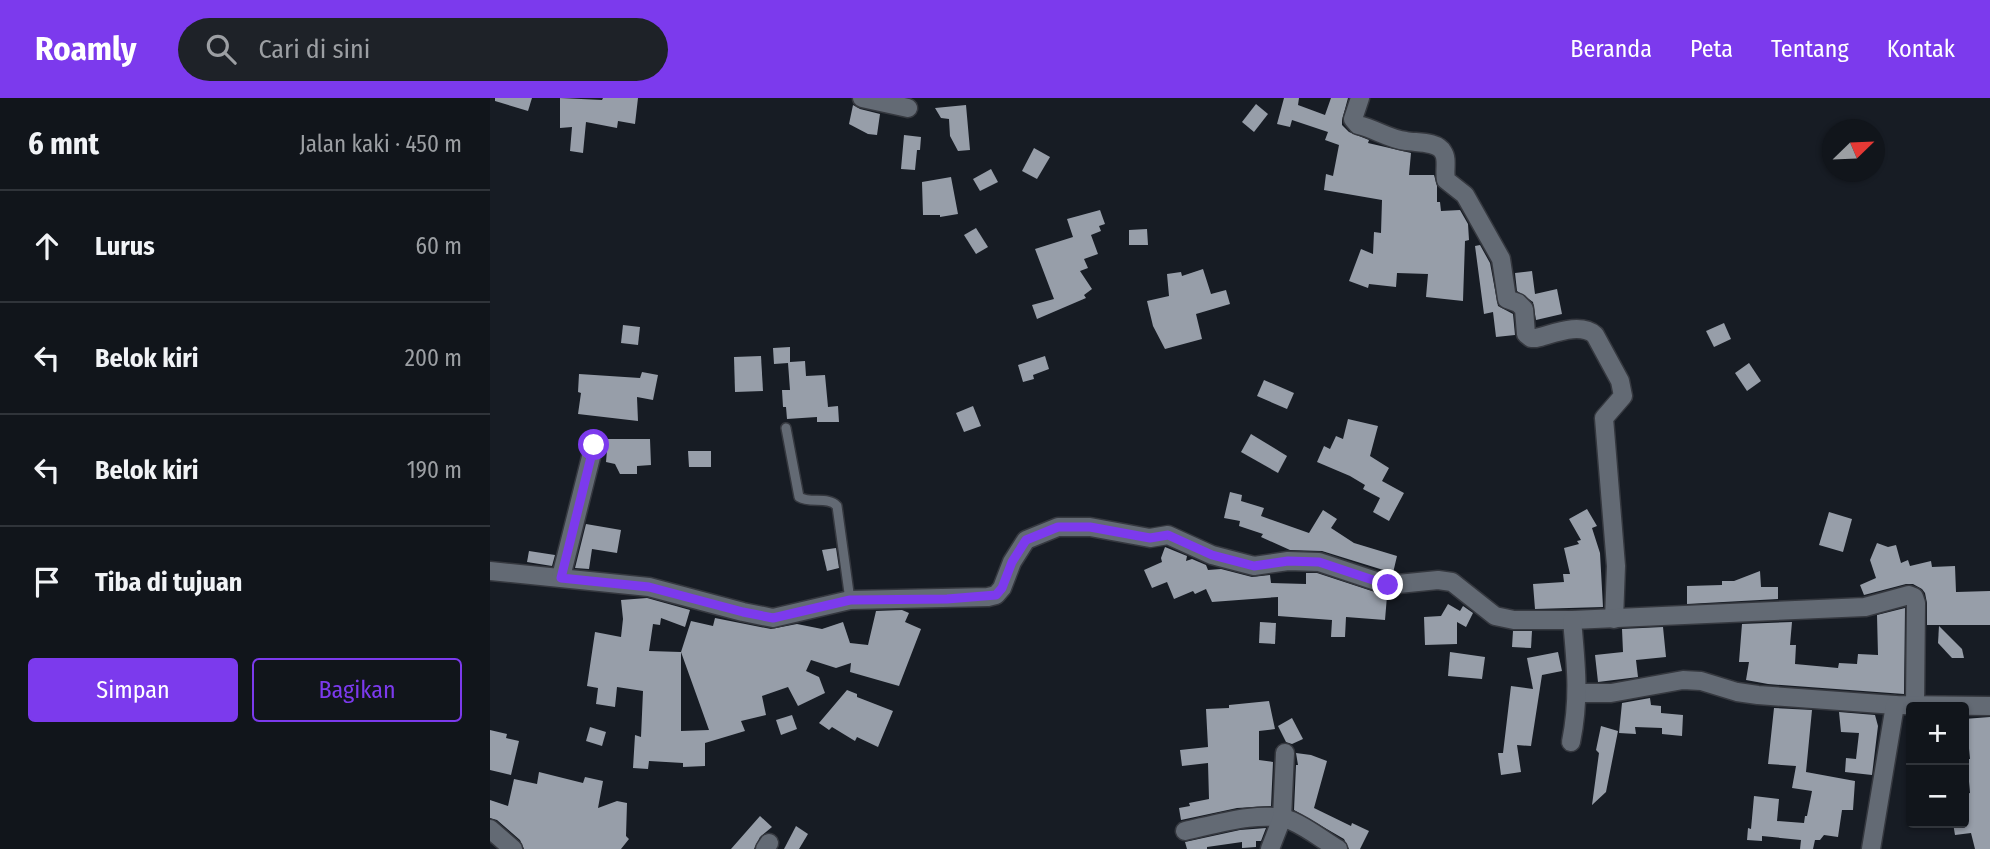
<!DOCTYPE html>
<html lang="id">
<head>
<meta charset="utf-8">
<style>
  body { margin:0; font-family:"Fira Sans Condensed",sans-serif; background:#1e2228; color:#f1f3f6 }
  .controls { position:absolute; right:21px; bottom:21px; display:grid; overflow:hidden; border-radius:7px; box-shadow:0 2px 5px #0004 }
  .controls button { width:63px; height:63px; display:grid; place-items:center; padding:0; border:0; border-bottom:2px solid #30343a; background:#11151b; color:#f1f3f6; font:35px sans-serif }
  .compass { position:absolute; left:1332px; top:21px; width:63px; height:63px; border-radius:50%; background:#11151b; box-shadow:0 2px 5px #0004; rotate:67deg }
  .stop { position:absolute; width:21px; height:21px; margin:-16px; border:5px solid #7c3aed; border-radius:50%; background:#fff }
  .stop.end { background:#7c3aed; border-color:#fff; box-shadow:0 2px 7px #0008 }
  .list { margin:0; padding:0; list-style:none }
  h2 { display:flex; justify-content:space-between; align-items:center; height:91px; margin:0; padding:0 28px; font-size:30px }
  h2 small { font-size:23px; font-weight:400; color:#9c9fa3 }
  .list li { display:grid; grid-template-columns:46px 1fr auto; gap:21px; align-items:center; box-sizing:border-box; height:112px; padding:0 28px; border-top:2px solid #30343a }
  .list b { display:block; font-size:26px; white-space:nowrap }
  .list em { font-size:23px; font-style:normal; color:#9c9fa3 }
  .actions { display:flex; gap:14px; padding:21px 28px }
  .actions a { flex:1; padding:16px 0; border:2px solid #7c3aed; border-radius:7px; text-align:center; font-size:24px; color:#7c3aed }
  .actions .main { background:#7c3aed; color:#fff }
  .icon { flex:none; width:38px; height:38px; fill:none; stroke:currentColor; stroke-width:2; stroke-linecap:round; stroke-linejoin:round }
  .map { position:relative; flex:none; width:1500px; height:751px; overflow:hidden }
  header { display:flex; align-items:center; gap:42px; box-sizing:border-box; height:98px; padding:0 35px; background:#7c3aed; color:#fff }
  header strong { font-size:33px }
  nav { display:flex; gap:38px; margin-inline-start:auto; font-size:24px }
  .search { width:490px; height:63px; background:#1e2228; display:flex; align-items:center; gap:18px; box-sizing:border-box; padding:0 24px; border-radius:38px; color:#9c9fa3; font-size:26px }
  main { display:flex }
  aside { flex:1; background:#11151b }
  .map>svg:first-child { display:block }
  .building { fill:#979ea9 }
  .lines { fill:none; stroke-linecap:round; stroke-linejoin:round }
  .service-casing { stroke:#35383f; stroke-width:12 }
  .minor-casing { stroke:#35383f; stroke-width:21 }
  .service { stroke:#636a74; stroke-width:9 }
  .minor { stroke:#636a74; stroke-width:18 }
  .route { stroke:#7c3aed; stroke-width:9 }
</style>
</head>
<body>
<header>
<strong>Roamly</strong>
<div class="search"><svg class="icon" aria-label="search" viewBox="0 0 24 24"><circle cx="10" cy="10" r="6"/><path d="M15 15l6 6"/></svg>Cari di sini</div>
<nav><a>Beranda</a><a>Peta</a><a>Tentang</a><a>Kontak</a></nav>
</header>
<main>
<aside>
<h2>6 mnt<small>Jalan kaki · 450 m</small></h2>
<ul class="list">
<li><svg class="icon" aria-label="ahead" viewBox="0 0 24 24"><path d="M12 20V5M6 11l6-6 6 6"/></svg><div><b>Lurus</b></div><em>60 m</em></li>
<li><svg class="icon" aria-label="left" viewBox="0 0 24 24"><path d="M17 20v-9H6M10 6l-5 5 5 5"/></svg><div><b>Belok kiri</b></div><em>200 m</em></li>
<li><svg class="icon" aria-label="left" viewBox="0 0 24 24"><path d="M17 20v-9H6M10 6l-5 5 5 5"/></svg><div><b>Belok kiri</b></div><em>190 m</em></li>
<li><svg class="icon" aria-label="arrive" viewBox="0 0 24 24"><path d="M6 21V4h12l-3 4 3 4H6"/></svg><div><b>Tiba di tujuan</b></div></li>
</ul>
<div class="actions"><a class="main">Simpan</a><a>Bagikan</a></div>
</aside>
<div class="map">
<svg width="1500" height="751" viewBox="0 0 1500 751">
  <rect width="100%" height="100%" fill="#171c24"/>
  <g class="building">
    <polygon points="5,0 42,0 38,13 5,3"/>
    <polygon points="70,0 112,2 113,0 148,0 145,26 128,23 127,30 96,24 93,55 80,53 82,29 70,30"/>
    <polygon points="794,0 809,0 808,7 835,17 841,0 858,0 852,22 852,27 859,34 879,42 878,45 921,55 919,77 944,77 947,88 947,104 950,104 951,113 970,112 978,126 979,142 975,143 973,203 936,199 938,176 907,175 906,189 879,186 878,190 859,183 871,151 883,156 884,134 891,135 892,102 834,92 836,76 843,78 849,47 835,42 838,34 802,22 800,29 787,26"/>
    <polygon points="766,6 778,16 764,34 752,24"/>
    <polygon points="363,7 370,11 390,16 387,37 378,36 359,26"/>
    <polygon points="476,7 480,52 468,53 460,38 459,21 451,20 445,10"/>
    <polygon points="414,37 431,39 430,52 427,52 425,72 411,71"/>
    <polygon points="544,50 560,59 547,81 532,73"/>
    <polygon points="501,71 508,84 490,93 483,81"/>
    <polygon points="461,79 468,116 450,119 450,117 433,117 432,84"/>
    <polygon points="610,112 615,126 609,128 611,133 601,137 608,156 594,161 598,170 590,173 602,191 594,197 596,200 547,221 542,207 564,201 545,151 583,139 577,121"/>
    <polygon points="486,130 498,149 486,156 474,137"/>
    <polygon points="657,131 658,147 639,147 639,132"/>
    <polygon points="990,147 1000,165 1008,208 1023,216 1025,237 1006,239 1003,214 994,216 985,148"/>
    <polygon points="713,171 721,196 736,192 740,206 706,216 712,241 675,251 663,228 657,203 679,198 677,176 691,174 692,178"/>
    <polygon points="1042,173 1045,196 1067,191 1072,216 1046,222 1043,204 1027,193 1025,175"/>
    <polygon points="1234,225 1241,241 1224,249 1216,233"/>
    <polygon points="133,227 150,229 148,247 131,245"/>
    <polygon points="300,249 300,264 315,263 316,278 335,277 338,309 348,308 349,324 327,324 327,319 297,321 296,309 293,309 292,292 300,292 298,265 284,266 283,250"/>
    <polygon points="271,258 273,293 245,294 244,259"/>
    <polygon points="555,258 559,271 543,277 544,281 533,284 528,267"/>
    <polygon points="1259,265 1271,283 1257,293 1245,275"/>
    <polygon points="152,274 168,277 163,302 147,299 148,323 88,316 91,295 88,294 89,276 150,280"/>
    <polygon points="774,282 804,295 797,311 767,298"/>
    <polygon points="483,308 491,328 474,334 466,315"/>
    <polygon points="858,321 888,328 880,358 899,370 892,383 914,395 899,423 883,414 890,400 873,391 875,387 860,378 827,364 834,348 840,351 846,338 853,341"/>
    <polygon points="761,336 797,358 788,375 751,354"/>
    <polygon points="118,341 160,341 161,367 147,368 147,376 130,376 125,366 116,364"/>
    <polygon points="198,353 221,353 221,369 199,369"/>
    <polygon points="740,394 752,397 751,403 774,410 771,418 819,435 833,412 847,421 841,430 864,445 907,458 903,475 832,453 800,452 771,439 773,436 749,428 750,423 734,420"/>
    <polygon points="1097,411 1107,428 1102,430 1110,455 1113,509 1045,511 1043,486 1074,484 1073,476 1080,476 1074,450 1089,446 1087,443 1091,442 1079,421"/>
    <polygon points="1339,414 1362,421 1353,454 1329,447"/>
    <polygon points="96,426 131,432 127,455 102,451 99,471 85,470"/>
    <polygon points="1387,445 1398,449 1406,447 1411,465 1418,462 1420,468 1441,463 1442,469 1465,468 1466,494 1500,493 1500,527 1437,527 1437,505 1435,495 1432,491 1423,486 1416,486 1374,497 1370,487 1386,480 1380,462"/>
    <polygon points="675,449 697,458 696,463 702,461 716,467 718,472 731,471 762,479 780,477 781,485 816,486 816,475 827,475 897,498 895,522 856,519 855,539 841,539 842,522 788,518 788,499 722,504 716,491 705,496 703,493 684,501 677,484 662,490 654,472 672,464 671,460"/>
    <polygon points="346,450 349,470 337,473 332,452"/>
    <polygon points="39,453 65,457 62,468 37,464"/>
    <polygon points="1270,473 1271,489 1288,489 1288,501 1197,506 1197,488 1232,487 1232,483 1244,483"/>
    <polygon points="157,500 200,512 195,529 171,520 170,527 163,526 159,553 191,554 191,633 219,632 191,554 201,523 223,528 225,520 281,531 307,526 332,531 353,524 360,545 378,547 386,513 412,512 419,515 415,524 431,531 409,588 360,574 361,565 346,570 321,562 316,573 329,579 335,595 308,608 298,589 272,598 276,617 251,623 255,633 215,645 215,668 193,669 193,665 159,663 158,671 143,670 145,637 151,639 153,593 127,589 125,609 106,606 108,590 97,588 105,534 131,539 133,521 131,502"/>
    <polygon points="958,506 970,513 973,508 983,515 976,529 967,524 967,546 935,547 934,519 951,518"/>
    <polygon points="1415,510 1414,596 1278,586 1256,582 1259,564 1249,564 1252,526 1302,524 1300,547 1306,547 1305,566 1348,570 1349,565 1367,566 1368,556 1388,557 1387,517"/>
    <polygon points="770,524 786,525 785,546 769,545"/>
    <polygon points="1449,528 1472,551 1474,560 1462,560 1448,545"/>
    <polygon points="1173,529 1176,559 1146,562 1148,579 1108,584 1105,557 1133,554 1132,531"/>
    <polygon points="1023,533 1042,533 1041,550 1022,549"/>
    <polygon points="960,554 995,559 992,581 958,578"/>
    <polygon points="1068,554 1072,573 1052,577 1041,648 1027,647 1031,674 1011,677 1008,655 1013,655 1021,588 1043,591 1037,560"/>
    <polygon points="357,592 367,596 367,599 403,613 388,649 367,639 365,643 342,629 339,632 329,625"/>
    <polygon points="1160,600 1161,607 1171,608 1171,615 1193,617 1192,638 1172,636 1172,630 1145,629 1146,636 1129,635 1132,605"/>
    <polygon points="779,603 785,631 769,633 769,662 783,664 781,708 747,710 691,722 689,710 700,708 699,705 719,701 718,665 692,668 690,652 718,649 716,611 739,610 739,607"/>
    <polygon points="1284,610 1322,612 1316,674 1365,683 1363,712 1352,712 1348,739 1334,737 1330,742 1325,742 1323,751 1310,751 1311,742 1272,738 1272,743 1257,742 1258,730 1261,731 1264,698 1289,701 1287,723 1314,725 1315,718 1317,718 1322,693 1302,690 1306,668 1278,666"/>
    <polygon points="1349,614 1385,617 1388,628 1382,677 1355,674 1356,660 1366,661 1369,635 1351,634"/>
    <polygon points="302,617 307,631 291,637 286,622"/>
    <polygon points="1500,619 1500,751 1485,751 1481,735 1465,737 1463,725 1474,725 1474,720 1478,720 1475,696 1480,695 1477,661 1480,661 1478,640 1474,640 1474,621"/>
    <polygon points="802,620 813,641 802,646 796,644 788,628"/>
    <polygon points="1111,628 1128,633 1116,694 1102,707 1109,655 1106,652"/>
    <polygon points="100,629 116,634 112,648 96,643"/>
    <polygon points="0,632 17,636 16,640 29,643 21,677 0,672"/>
    <polygon points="806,655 821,657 837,663 824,710 861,728 862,725 879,733 870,751 859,751 854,741 804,712 806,667 808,667"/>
    <polygon points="49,674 93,685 95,679 113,683 108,710 127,703 137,705 136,738 139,741 131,751 34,751 30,742 7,722 0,720 0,702 18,708 24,681 47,686"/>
    <polygon points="270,718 282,729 270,739 264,751 241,751"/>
    <polygon points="306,728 318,736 309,751 294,751"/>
    <polygon points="776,730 771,743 766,743 766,749 752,750 752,744 717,749 717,751 697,751 695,744 750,732"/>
  </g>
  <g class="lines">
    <defs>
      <path id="service" d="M296,330L309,399C320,406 338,398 347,408L360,502"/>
      <g id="minor">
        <polyline points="372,0 418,10"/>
        <path d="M870,0L863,21L868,27C886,31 898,41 916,43C927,45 947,43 953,54C958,61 954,73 956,82L975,97L1011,161L1017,201L1028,205L1034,211L1036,236L1041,240H1046C1063,236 1090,224 1105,237L1130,283L1133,298L1114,320L1126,468L1124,521"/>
        <polyline points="0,473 159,489 253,514 283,520 360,502 498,499 506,497 512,490 522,464 536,442 568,429 600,429 660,440 678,437 722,457 764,468 798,463 829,464 898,487 948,482 962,484 1005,518 1024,522 1082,522 1375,509 1419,497 1424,499 1426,505 1425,607"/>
        <polyline points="71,479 104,347"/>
        <polyline points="1087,595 1121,595 1193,582 1211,583 1247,594 1268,597 1405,607 1500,608"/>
        <path d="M1081,644C1090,599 1086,567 1082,522"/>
        <polyline points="0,731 23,751"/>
        <path d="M695,733C723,727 774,711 802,723C818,730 833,742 848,751"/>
        <polyline points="275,751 279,745"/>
        <polyline points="780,751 792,720 795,655"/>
        <polyline points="1381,751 1405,607"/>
      </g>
    </defs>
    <use href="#service" class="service-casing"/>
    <use href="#minor" class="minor-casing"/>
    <use href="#service" class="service"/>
    <use href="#minor" class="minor"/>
  </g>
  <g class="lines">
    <polyline class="route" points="104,347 71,480 159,489 253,514 283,520 360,502 457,501 506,497 512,490 522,464 536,442 568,429 600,429 660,440 678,437 722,457 764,468 798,463 829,464 898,487"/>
  </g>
</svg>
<div class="controls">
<button>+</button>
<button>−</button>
</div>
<svg class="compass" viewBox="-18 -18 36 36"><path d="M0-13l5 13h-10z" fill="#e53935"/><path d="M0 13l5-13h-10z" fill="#9c9fa3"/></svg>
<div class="stop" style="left:104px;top:347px"></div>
<div class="stop end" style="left:898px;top:487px"></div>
</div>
</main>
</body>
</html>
